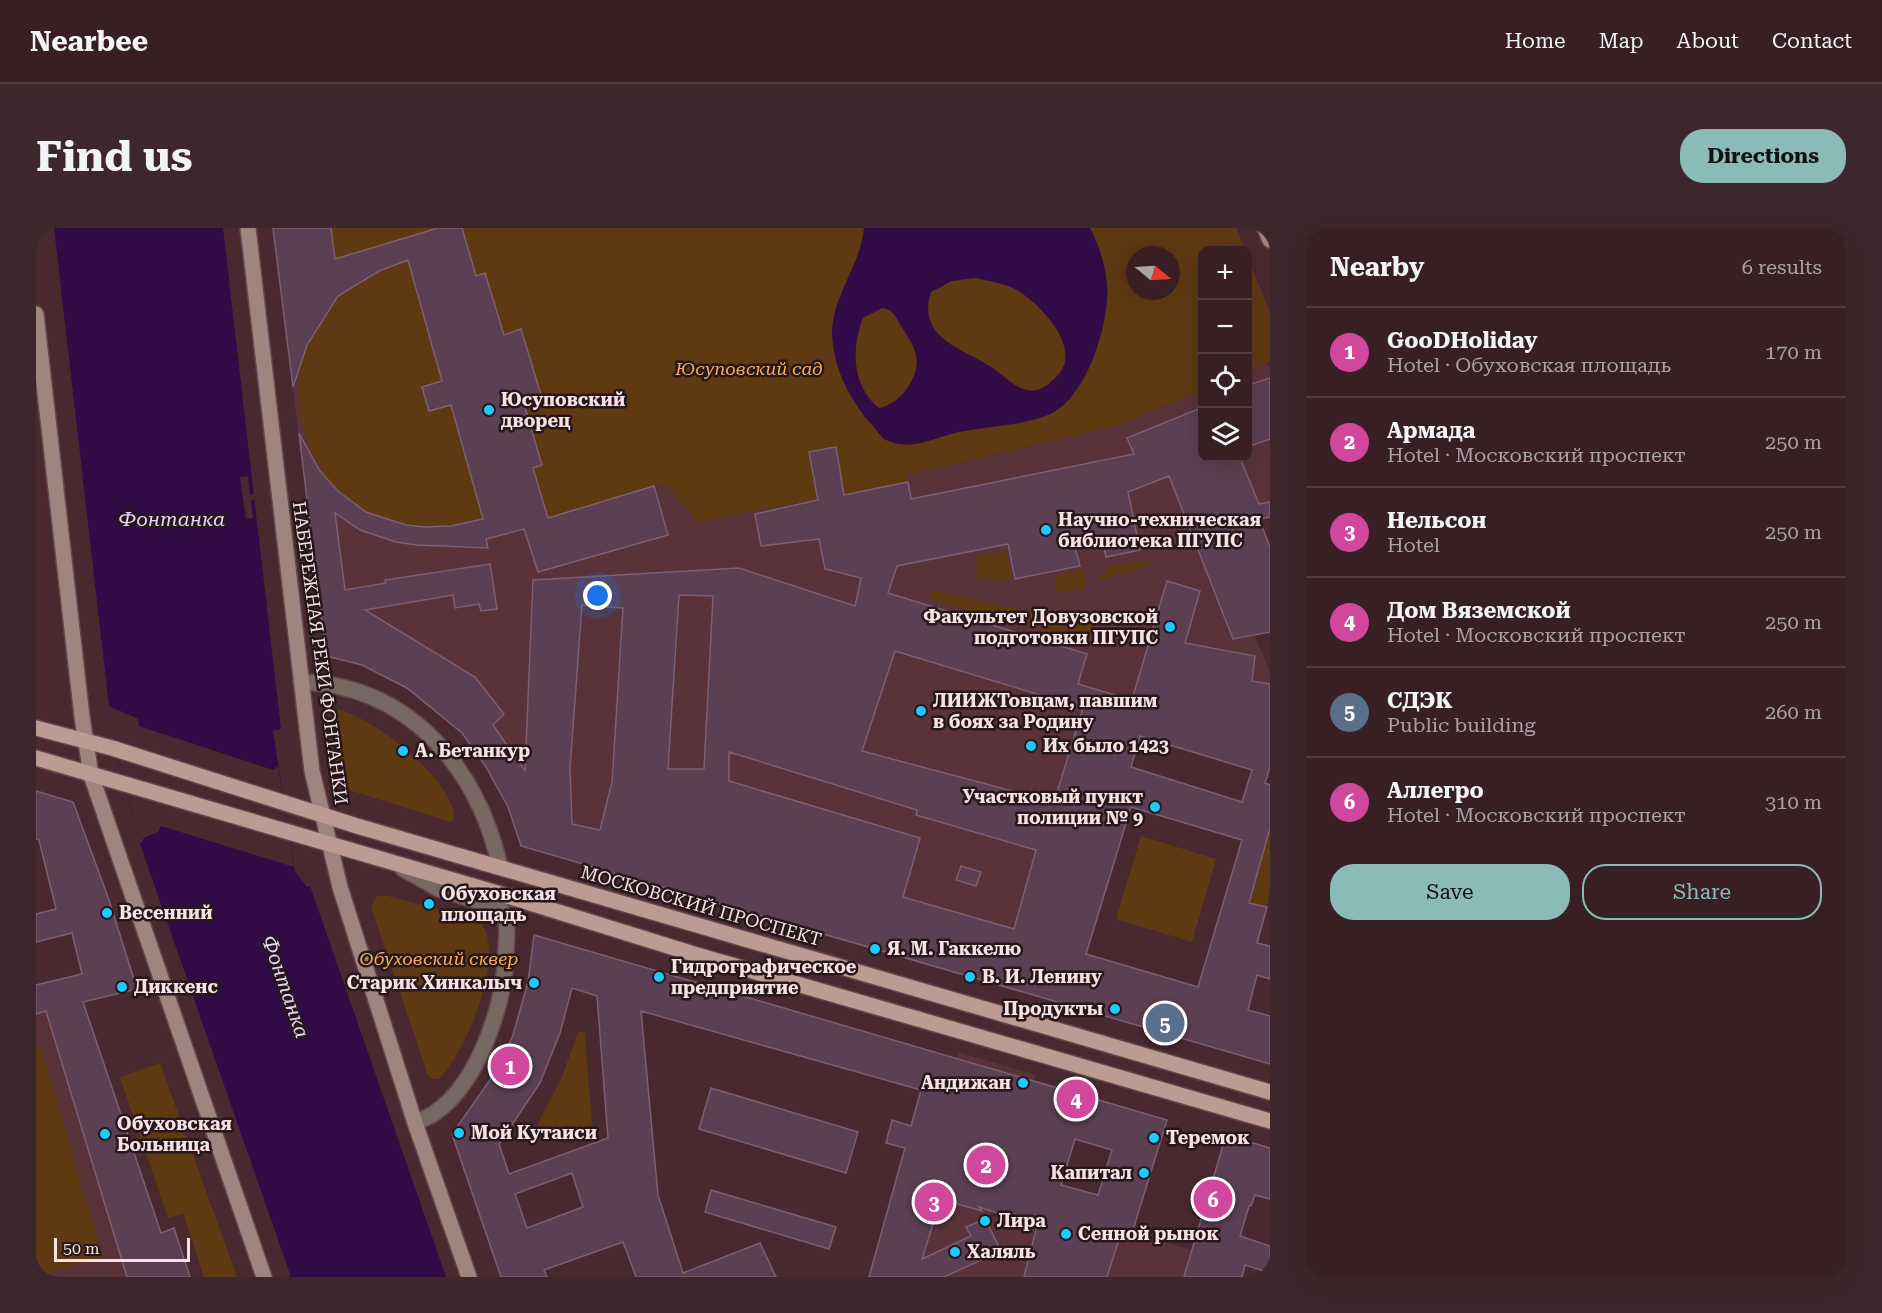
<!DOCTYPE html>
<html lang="en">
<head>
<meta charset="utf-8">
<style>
  body { margin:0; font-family:"Roboto Serif",serif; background:#3e272c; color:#f1f3f6 }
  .controls { position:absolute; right:18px; top:18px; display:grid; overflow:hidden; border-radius:12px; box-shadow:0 6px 24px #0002 }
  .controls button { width:54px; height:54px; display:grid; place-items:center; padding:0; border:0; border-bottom:2px solid #513d41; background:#371f24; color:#f1f3f6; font:30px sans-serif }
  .compass { position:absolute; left:1090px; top:18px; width:54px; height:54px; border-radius:50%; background:#371f24; box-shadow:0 6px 24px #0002; rotate:108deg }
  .scale { position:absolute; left:18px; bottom:15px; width:136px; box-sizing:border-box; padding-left:6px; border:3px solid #f7e1e4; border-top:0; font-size:16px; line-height:21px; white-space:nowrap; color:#f7e1e4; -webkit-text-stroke:4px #26171a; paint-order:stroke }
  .you { position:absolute; left:562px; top:368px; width:21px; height:21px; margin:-15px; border:4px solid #fff; border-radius:50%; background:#1a73e8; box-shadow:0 0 0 9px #1a73e833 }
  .badge { display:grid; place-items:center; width:39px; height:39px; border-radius:50%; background:#8bbbb9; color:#fff; font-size:20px; font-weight:700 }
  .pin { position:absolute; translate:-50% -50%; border:3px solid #fff; box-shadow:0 2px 6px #0006 }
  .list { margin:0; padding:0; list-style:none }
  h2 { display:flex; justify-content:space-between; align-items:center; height:78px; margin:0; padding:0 24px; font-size:26px }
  h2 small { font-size:20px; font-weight:400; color:#aaa2a6 }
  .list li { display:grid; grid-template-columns:39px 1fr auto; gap:18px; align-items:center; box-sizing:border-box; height:90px; padding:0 24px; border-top:2px solid #513d41 }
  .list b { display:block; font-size:22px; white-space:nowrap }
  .list p { margin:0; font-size:20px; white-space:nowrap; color:#aaa2a6 }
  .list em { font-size:20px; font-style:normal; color:#aaa2a6 }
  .actions { display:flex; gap:12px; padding:18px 24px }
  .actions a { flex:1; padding:14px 0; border:2px solid #8bbbb9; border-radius:24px; text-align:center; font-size:21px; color:#8bbbb9 }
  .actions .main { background:#8bbbb9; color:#111 }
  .icon { flex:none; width:33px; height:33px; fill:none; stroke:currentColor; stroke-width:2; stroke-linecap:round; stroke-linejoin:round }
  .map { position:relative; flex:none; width:1234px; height:1049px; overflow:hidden; border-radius:24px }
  header { display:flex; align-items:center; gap:36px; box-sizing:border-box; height:84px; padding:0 30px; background:#371f24; border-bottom:2px solid #513d41 }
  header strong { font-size:28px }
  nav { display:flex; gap:33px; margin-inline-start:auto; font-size:21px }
  .intro { display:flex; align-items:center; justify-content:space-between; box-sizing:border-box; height:144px; padding:0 36px }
  h1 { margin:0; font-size:42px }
  .button { padding:15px 27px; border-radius:24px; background:#8bbbb9; color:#111; font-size:21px; font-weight:700 }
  main { display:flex; gap:36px; padding:0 36px }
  aside { flex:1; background:#371f24; border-radius:24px; box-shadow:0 6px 24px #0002 }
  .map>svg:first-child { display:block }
  .built { fill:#59323a }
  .green { fill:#5e3912; fill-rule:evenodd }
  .water { fill:#310b46; fill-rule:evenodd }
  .pier { fill:#492930 }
  .building { fill:#5b3f52; stroke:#7d5f73; stroke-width:1.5; fill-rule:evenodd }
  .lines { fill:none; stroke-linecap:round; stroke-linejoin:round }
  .street-casing { stroke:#65464d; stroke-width:18 }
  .secondary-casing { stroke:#65464d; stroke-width:18 }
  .primary-casing { stroke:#65464d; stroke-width:18 }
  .street { stroke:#786864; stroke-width:15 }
  .secondary { stroke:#9e857e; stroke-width:15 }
  .primary { stroke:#bc9b92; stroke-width:15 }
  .poi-dot { fill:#1ec9fd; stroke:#26171a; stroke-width:2 }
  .labels { text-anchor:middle; stroke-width:5; stroke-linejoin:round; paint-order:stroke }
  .park-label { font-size:18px; font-style:italic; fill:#fcab5a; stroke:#26171a }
  .poi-label { font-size:18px; font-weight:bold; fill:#f7e1e4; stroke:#26171a; text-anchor:start }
  .street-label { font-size:18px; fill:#f7e1e4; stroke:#26171a }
  .water-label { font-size:20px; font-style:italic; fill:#e7d3f8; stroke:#26171a }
</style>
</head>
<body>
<header>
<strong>Nearbee</strong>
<nav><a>Home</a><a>Map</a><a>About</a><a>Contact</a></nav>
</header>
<div class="intro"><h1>Find us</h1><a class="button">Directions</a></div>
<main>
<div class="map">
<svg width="1234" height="1049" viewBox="0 0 1234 1049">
  <rect width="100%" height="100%" fill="#492930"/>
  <g class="built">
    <polygon points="402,0 426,0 440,48 449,45 468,106 485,101 506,170 488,176 618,258 631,257 661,294 872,253 871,247 1084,197 1166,162 1166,230 1212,230 1212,143 1231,134 1234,142 1234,274 1190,283 1211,389 1234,444 1234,456 1108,431 1101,466 1025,717 1011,771 485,618 472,579 450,539 426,505 371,460 326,437 290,428 240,23 280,20 281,36"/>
    <polygon points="47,774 125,1004 138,1000 154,1049 0,1049 0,786"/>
    <polygon points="922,824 1000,847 952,993 967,986 1086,1002 1156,1022 1148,1049 855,1049"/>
  </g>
  <g class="green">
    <polygon points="295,0 402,0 281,36 280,20 298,19"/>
    <path d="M426,0H1200L1209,22H1166V162L1084,197L871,247L872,254L661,294L631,257L618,258L512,290L497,240L488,176L506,170L485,102L468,107L449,45L440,48ZM1099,27H1135V63H1099Z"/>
    <polygon points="1212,29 1234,85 1234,133 1212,143"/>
    <path d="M372,32L406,153L386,159L393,183L415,177L447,291C407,300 365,303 328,283C276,254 257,194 264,138C266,121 277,107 286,93C291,85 296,73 303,67C322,50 349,41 372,32Z"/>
    <polygon points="971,323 976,350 941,353 940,329"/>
    <polygon points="1114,332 1114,337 1064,352 1064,348 1071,345 1070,339"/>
    <polygon points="1049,341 1050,361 1020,365 1020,347"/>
    <polygon points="896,362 1033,393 1053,387 1058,390 1059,400 1053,415 893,371"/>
    <path d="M302,482C336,488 420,553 418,591L415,594L313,562C296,547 300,508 298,487Z"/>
    <polygon points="1234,600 1234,657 1231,679 1213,675"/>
    <polygon points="1105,608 1180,631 1156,714 1080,691"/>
    <path d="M341,668H352L441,692C475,718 429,828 402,851H396L392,847L335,679Z"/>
    <polygon points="542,804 549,804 556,899 508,915 502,908 502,895 526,849"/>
    <polygon points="4,815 67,1029 0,1049 0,816"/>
    <polygon points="124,835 201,1049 168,1049 147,985 132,990 84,849"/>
  </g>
  <g class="water">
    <polygon points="18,0 187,0 245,501 237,503 259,644 271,659 274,658 410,1049 255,1049 104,616 84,542 73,478"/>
    <path d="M828,0H1054C1063,17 1069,36 1071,56C1074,95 1051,171 1012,187C985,198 952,198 923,204C899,209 873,225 848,211C844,208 840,201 836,197C816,174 801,148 797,117C790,75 825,39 828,0ZM940,50C952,53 968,55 979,61C1004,75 1049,122 1020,149C1015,154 1009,160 1001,162C984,166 970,149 957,140C928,121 880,111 895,64L916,53ZM846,80C858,82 859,88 865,98C871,107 877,115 880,127C885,148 864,177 843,180C816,158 815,121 827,90Z"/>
  </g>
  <g class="pier">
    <polygon points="216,247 219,247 222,271 224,292 221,293 219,271 215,272 217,290 210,291 204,249 212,248 214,267 218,266"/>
    <polygon points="73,478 102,491 103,498 237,542 242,538 258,639 125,598 122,604 109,609 104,616 84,542"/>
  </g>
  <g class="building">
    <path d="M237,0H295L299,31L402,0H426L440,48L449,45L468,107L485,101L506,170L488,176L506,237L497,240L512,290L618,258L632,307L502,344L488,301L450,311L452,320L380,317L360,314L324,302L299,285L309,362L350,355L349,352L454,336L461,381L445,383L443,376L419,380L417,367L329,382L439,449L468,486L457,497L489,543L497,352L703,340L819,378L825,350L789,341L783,311L725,318L719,286L782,272L773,224L800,219L808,267L872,254L875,271L1098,226L1091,210L1167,179V230H1204L1223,276L1234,274V289L1223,291L1234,319V404L1197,411L1133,248L1092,264L1104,322L1070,329L1066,310L1038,316L1044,338L979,351L972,316L861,338L852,365L1051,426L1042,456L1096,472L1131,353L1164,363L1149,415L1219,428L1216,453L1234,456V539L1229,555L1234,557V600L1213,675L1231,679L1221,715L1234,718V751L1221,747L1212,782L1234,788V836L485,618L472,579L450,539L426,505L371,460L326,437L290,428L263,205L284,243L302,263L330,284L370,297L389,299L415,298L447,291L415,177L393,183L386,159L406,153L372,32L343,43L302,68L271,117L257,159ZM643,367L677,368L668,541H632ZM546,377L587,380L576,554L564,602L536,596L534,540ZM859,423L1047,480L1018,574L826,523ZM1104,508L1216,542L1206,574L1095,539ZM693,524L881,582L880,587L1000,622L978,701L867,669L884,610L693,553ZM1095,579L1206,612L1162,759L1050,726Z"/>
    <polygon points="1234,150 1234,211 1212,219 1212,157"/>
    <polygon points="0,563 37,574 72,669 101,761 47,774 125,1005 138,1000 154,1049 91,1049 10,783 0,786 0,757 46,746 36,705 0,714 0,686 20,681 3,612 0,611"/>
    <polygon points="925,638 945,644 940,658 920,652"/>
    <path d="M498,707L1131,892L1096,1005L1086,1002L1071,1049H988L1001,998L943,979L946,983L918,975L909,958L886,1031L935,1008L930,999L949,991L965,1023L908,1049H833L869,920L850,915L856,892L875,898L885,862L605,783L622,967L647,1045L724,1015L740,1049H600L587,1014L508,1042L511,1049H465L416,906L461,842L477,807L492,754ZM536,760L561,768L572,910L473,946L463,916L504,855L524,805ZM1039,911L1076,922L1062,967L1025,957ZM536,945L547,979L491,1000L479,966Z"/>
    <polygon points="675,860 822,904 810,945 663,901"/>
    <polygon points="1190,907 1234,920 1234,971 1219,967 1215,978 1213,978 1204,1008 1234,1018 1234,1045 1209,1037 1206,1049 1148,1049"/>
    <polygon points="675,962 800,999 793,1021 669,984"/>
  </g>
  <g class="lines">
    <defs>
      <g id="street">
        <path d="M265,454C373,457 442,540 464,639"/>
        <path d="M367,641L403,661L464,680C473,691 471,706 470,720C470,772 444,853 400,884C394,889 386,891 379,895"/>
      </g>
      <g id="secondary">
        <polyline points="212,0 276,543 304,659 379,895 433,1049"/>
        <polyline points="1229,0 1234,12"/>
        <polyline points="0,86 46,489 55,547 228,1049"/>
      </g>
      <g id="primary">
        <polyline points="0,500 76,520 321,598 1234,864"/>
        <polyline points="0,530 468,667 661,727 1234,893"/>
      </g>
    </defs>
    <use href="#street" class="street-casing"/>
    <use href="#secondary" class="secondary-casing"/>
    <use href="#primary" class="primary-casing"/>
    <use href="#street" class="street"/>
    <use href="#secondary" class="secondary"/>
    <use href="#primary" class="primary"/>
  </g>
  <g class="poi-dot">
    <circle cx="453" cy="182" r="6"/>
    <circle cx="1010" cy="302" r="6"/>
    <circle cx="1134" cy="399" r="6"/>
    <circle cx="885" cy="483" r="6"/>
    <circle cx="995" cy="518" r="6"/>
    <circle cx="367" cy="523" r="6"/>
    <circle cx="1119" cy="579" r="6"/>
    <circle cx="393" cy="676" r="6"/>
    <circle cx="71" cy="685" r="6"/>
    <circle cx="839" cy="721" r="6"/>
    <circle cx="623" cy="749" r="6"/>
    <circle cx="934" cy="749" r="6"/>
    <circle cx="498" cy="755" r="6"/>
    <circle cx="86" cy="759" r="6"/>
    <circle cx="1079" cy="781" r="6"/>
    <circle cx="987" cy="855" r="6"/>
    <circle cx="423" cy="905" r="6"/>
    <circle cx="69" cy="906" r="6"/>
    <circle cx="1118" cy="910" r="6"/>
    <circle cx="1108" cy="945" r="6"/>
    <circle cx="949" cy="993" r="6"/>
    <circle cx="1030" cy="1006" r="6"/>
    <circle cx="919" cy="1024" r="6"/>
  </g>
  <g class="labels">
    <g class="park-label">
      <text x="713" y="147">Юсуповский сад</text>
      <text x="403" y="737">Обуховский сквер</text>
    </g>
    <g class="poi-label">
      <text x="465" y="178">Юсуповский<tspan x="465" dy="21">дворец</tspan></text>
      <text x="1022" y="298">Научно-техническая<tspan x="1022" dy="21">библиотека ПГУПС</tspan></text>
      <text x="1122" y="395" text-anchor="end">Факультет Довузовской<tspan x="1122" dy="21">подготовки ПГУПС</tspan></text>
      <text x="897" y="479">ЛИИЖТовцам, павшим<tspan x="897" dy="21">в боях за Родину</tspan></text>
      <text x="1007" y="524">Их было 1423</text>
      <text x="379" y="529">А. Бетанкур</text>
      <text x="1107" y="575" text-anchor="end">Участковый пункт<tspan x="1107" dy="21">полиции № 9</tspan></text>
      <text x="405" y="672">Обуховская<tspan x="405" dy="21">площадь</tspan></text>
      <text x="83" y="691">Весенний</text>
      <text x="851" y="727">Я. М. Гаккелю</text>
      <text x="635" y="745">Гидрографическое<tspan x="635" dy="21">предприятие</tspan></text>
      <text x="946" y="755">В. И. Ленину</text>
      <text x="486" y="761" text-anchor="end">Старик Хинкалыч</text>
      <text x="98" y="765">Диккенс</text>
      <text x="1067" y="787" text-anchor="end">Продукты</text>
      <text x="975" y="861" text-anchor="end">Андижан</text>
      <text x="81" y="902">Обуховская<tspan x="81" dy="21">Больница</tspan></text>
      <text x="435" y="911">Мой Кутаиси</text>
      <text x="1130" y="916">Теремок</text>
      <text x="1096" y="951" text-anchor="end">Капитал</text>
      <text x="961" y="999">Лира</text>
      <text x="1042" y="1012">Сенной рынок</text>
      <text x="931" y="1030">Халяль</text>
    </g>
    <g class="street-label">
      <text transform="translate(284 425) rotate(82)" y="6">НАБЕРЕЖНАЯ РЕКИ ФОНТАНКИ</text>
      <text transform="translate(665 678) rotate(16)" y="6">МОСКОВСКИЙ ПРОСПЕКТ</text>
    </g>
    <g class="water-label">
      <text x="136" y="298">Фонтанка</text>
      <text transform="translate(250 759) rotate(71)" y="7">Фонтанка</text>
    </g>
  </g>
</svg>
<div class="controls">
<button>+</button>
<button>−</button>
<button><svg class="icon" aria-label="locate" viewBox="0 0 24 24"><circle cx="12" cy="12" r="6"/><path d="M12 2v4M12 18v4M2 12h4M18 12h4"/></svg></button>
<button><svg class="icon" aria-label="layers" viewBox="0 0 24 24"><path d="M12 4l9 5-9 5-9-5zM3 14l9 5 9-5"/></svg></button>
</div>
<svg class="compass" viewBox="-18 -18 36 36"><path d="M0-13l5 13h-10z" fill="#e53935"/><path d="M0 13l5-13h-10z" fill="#aaa2a6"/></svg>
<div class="scale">50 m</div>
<div class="you"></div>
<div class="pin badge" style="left:474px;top:838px;background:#d1479c">1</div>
<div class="pin badge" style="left:950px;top:937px;background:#d1479c">2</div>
<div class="pin badge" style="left:898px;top:974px;background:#d1479c">3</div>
<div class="pin badge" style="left:1040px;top:871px;background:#d1479c">4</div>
<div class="pin badge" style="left:1129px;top:795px;background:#5c6f8a">5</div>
<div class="pin badge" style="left:1177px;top:971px;background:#d1479c">6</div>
</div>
<aside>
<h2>Nearby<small>6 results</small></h2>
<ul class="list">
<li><span class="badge" style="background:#d1479c">1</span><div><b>GooDHoliday</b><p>Hotel · Обуховская площадь</p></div><em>170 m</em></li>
<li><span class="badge" style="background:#d1479c">2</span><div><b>Армада</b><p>Hotel · Московский проспект</p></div><em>250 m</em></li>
<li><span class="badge" style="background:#d1479c">3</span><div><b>Нельсон</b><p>Hotel</p></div><em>250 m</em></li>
<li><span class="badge" style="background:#d1479c">4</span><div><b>Дом Вяземской</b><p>Hotel · Московский проспект</p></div><em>250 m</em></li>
<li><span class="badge" style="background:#5c6f8a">5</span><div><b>СДЭК</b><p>Public building</p></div><em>260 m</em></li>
<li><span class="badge" style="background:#d1479c">6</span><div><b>Аллегро</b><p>Hotel · Московский проспект</p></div><em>310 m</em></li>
</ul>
<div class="actions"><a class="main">Save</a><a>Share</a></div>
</aside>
</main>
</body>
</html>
